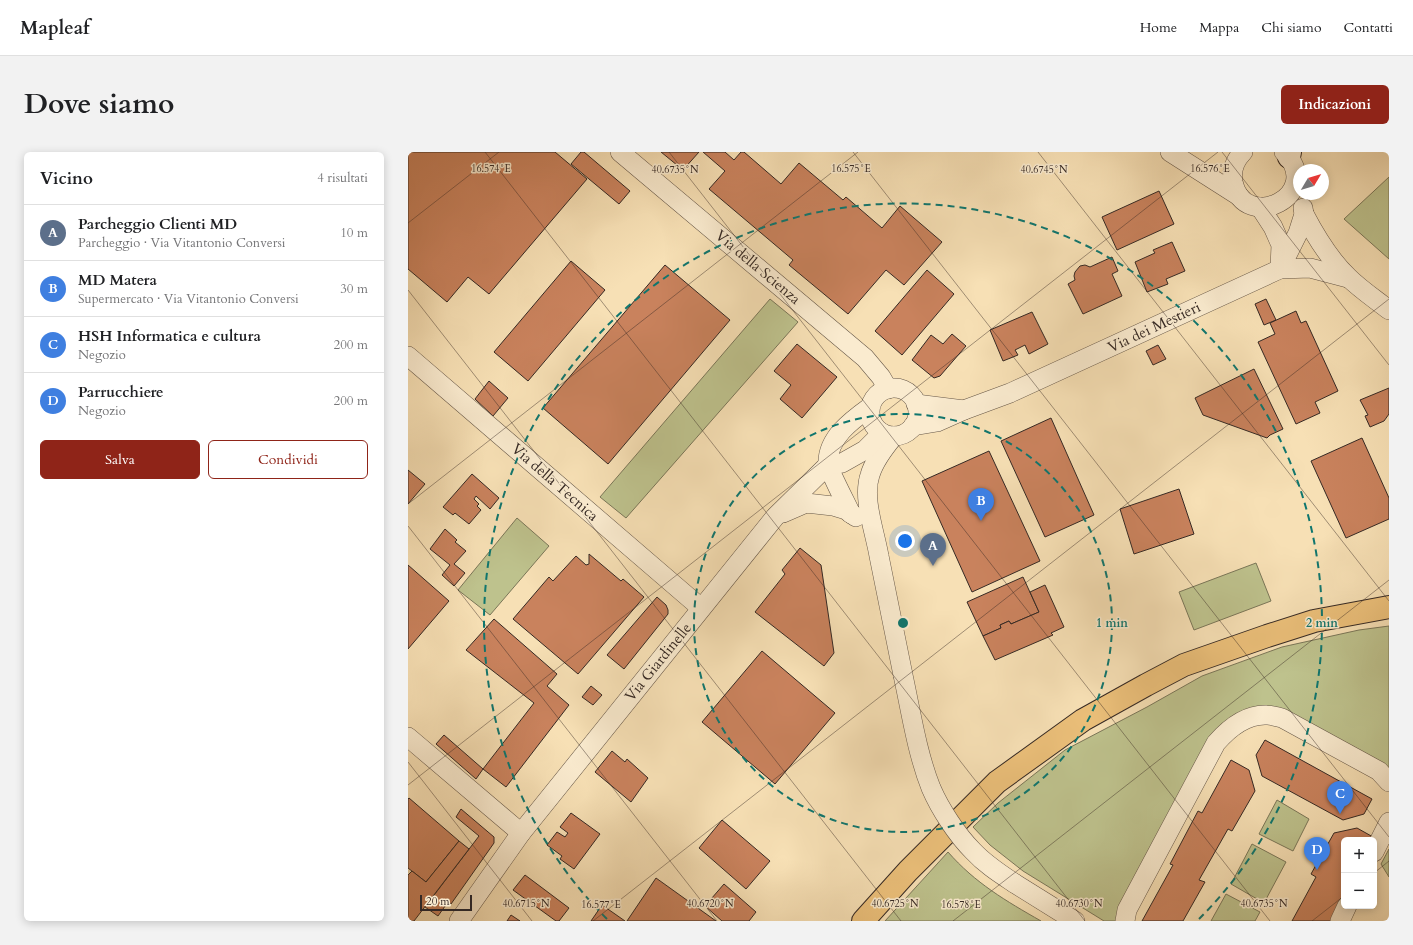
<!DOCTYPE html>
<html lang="it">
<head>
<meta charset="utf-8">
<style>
  body { margin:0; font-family:Cardo,serif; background:#f2f2f2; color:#202124 }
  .controls { position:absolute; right:12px; bottom:12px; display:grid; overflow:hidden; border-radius:6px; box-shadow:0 2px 10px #0003 }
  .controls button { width:36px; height:36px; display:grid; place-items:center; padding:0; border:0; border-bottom:1px solid #e0e0e0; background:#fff; color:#202124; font:20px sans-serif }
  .compass { position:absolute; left:885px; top:12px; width:36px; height:36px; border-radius:50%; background:#fff; box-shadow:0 2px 10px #0003; rotate:52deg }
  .scale { position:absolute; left:12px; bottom:10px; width:52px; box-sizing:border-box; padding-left:4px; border:2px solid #352924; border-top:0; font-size:11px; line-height:14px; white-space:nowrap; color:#352924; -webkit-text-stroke:3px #faebcf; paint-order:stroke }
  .you { position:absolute; left:497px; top:389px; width:14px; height:14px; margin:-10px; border:3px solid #fff; border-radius:50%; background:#1a73e8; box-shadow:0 0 0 6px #1a73e833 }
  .badge { display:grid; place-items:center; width:26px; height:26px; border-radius:50%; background:#8f2418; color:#fff; font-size:13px; font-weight:700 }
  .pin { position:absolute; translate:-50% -33px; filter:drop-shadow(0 1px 2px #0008) }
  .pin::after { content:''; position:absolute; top:21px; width:14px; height:12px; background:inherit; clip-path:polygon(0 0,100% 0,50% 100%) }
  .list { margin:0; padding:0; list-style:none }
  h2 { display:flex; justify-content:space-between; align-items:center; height:52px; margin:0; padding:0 16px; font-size:17px }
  h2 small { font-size:13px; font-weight:400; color:#757577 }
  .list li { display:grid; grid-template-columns:26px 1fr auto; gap:12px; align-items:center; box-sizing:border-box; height:56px; padding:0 16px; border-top:1px solid #e0e0e0 }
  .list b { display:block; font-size:15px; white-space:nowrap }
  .list p { margin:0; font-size:13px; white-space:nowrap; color:#757577 }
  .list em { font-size:13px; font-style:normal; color:#757577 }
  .actions { display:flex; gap:8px; padding:12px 16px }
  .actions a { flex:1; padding:9px 0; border:1px solid #8f2418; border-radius:6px; text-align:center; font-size:14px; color:#8f2418 }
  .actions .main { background:#8f2418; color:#fff }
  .map { position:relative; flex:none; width:981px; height:769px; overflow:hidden; border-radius:6px }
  header { display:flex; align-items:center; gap:24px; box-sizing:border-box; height:56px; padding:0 20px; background:#fff; border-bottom:1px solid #e0e0e0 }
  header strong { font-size:19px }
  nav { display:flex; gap:22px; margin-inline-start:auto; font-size:14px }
  .intro { display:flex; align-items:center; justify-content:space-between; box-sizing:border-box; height:96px; padding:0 24px }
  h1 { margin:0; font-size:28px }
  .button { padding:10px 18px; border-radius:6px; background:#8f2418; color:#fff; font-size:14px; font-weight:700 }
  main { display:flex; gap:24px; padding:0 24px }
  aside { flex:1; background:#fff; border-radius:6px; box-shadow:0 2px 10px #0003 }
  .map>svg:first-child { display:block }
  .green { fill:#bec28d; stroke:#7a7658 }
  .building { fill:#c9825d; stroke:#352924 }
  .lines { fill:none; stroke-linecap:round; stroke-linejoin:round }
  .street-casing { stroke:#665748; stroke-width:20 }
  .secondary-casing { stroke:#352924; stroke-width:24 }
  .highway-casing { stroke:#352924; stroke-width:24 }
  .street { stroke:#faebcf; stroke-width:19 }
  .secondary { stroke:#faebcf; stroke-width:22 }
  .highway { stroke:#ecc07a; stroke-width:22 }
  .street-bridge-casing { stroke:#665748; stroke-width:20; stroke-linecap:butt }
  .street-bridge { stroke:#faebcf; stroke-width:19 }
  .ticks { fill:none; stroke:#352924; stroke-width:1; stroke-opacity:0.45 }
  .ring { fill:none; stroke:#0f766e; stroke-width:2; stroke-dasharray:7 5 }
  .labels { text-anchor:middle; stroke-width:3; stroke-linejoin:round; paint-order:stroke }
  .street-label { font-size:15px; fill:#352924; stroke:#faebcf }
  .ticks-label { font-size:10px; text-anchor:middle; fill:#352924; stroke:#faebcf; stroke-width:3; stroke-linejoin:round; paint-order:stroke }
  .centre { fill:#0f766e; stroke:#faebcf; stroke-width:2 }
  .ring-label { font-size:12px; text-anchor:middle; font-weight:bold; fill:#0f766e; stroke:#faebcf; stroke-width:3; stroke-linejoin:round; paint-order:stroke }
</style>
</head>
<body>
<header>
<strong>Mapleaf</strong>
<nav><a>Home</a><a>Mappa</a><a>Chi siamo</a><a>Contatti</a></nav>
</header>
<div class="intro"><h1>Dove siamo</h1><a class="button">Indicazioni</a></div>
<main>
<aside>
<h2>Vicino<small>4 risultati</small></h2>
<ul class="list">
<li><span class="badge" style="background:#5c6f8a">A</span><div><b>Parcheggio Clienti MD</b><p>Parcheggio · Via Vitantonio Conversi</p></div><em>10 m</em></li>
<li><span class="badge" style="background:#3f7fe0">B</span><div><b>MD Matera</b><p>Supermercato · Via Vitantonio Conversi</p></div><em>30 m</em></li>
<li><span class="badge" style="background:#3f7fe0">C</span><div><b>HSH Informatica e cultura</b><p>Negozio</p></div><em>200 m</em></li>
<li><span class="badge" style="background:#3f7fe0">D</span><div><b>Parrucchiere</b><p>Negozio</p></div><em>200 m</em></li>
</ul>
<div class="actions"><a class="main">Salva</a><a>Condividi</a></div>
</aside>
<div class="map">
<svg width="981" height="769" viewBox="0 0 981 769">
  <rect width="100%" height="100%" fill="#f7e0b5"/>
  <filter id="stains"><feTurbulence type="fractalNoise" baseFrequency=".005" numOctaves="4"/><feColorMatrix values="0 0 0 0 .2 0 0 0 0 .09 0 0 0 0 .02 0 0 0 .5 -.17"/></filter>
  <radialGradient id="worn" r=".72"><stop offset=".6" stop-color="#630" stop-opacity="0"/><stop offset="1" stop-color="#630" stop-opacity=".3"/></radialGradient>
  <g class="green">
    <polygon points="981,25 981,107 936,67"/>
    <polygon points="362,147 390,170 218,366 192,345"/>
    <polygon points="109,366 141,394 82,463 50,438"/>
    <polygon points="848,411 863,449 786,478 771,440"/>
    <polygon points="981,474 981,616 978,613 881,562 829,567 711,769 696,769 615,719 582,693 565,675 590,651 657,598 739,555 794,524 874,495 951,478"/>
    <polygon points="869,648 901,667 885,699 851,682"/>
    <polygon points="844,692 878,710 856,751 823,732"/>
    <polygon points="981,697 981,725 973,712"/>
    <path d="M540,700C567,731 598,749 633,769H477Z"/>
    <polygon points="818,742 852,760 847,769 803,769"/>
  </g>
  <g class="building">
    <polygon points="0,0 147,0 179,27 81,142 60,125 39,150 0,117"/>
    <polygon points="173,0 176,0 222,39 211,52 163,12"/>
    <polygon points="253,0 291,0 275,18"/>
    <polygon points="295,0 317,0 326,8 333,0 336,0 373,32 391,11 435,48 438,45 474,76 492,54 534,90 496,133 478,118 440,162 381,113 385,108 301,37 317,19"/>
    <polygon points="751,39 766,72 709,98 694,65"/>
    <polygon points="764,90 777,119 758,127 760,132 739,140 727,110 747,101 745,98"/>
    <polygon points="704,105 710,119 704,122 714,144 675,162 660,132 667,128 666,124 667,120 672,114 677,113 682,115"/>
    <polygon points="163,109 197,138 120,229 86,200"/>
    <polygon points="257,113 322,168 200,312 135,256"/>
    <polygon points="519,118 546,142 494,203 467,179"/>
    <polygon points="858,147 868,168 856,173 847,152"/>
    <polygon points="888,159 893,171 898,169 930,239 907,250 912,261 888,272 850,190 867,182 862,171"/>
    <polygon points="624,160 640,192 621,202 617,193 607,198 610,203 595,209 582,178"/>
    <polygon points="544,182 558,194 532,224 526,226 504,208 523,183 535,192"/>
    <polygon points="389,192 429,225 394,266 372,247 383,233 366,219"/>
    <polygon points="750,193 758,207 745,213 738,199"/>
    <polygon points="846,217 875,277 862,283 859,286 795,263 787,246"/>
    <polygon points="81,229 100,246 85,264 67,247"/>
    <polygon points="981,236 981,262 976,269 962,275 957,264 960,263 952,248"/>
    <polygon points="643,266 686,363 637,385 593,289"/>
    <polygon points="954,286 981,346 981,367 938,386 903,309"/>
    <polygon points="581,299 632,409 564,440 514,329"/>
    <polygon points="0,318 17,332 0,352"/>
    <polygon points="64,322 91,346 82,357 68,344 66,347 71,352 69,354 73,358 61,372 47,361 45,363 35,355"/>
    <polygon points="771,337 786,382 726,402 712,357"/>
    <polygon points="37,377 49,388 47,390 58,399 46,412 57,421 46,434 34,423 42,413 22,397"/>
    <polygon points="392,396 413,413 426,501 416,514 347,460 377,422 374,418"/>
    <polygon points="181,402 213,429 215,427 236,445 170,522 105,467 141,425 145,429 168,404 178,413 181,412"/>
    <polygon points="0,413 41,449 0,497"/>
    <polygon points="615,425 631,460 603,472 601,469 592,473 593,476 575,484 559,450"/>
    <polygon points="637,433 656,475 643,481 645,483 587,508 575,484 593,476 592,473 601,469 603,472 631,460 622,440"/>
    <polygon points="249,445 258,453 260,458 260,462 216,517 199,503"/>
    <polygon points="86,467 149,522 139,534 161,553 98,635 75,617 126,551 58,498"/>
    <polygon points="354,499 427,561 367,632 294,570"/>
    <polygon points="183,534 194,543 185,553 174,545"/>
    <polygon points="36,583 75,617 68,627 28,592"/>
    <polygon points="857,588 964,647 956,662 935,668 854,624 848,603"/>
    <polygon points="204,599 217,610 219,607 240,626 223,650 187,620"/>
    <polygon points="823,608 841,618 847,639 824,679 820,677 791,728 797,730 775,769 734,769 765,713 762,712 790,659 794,661"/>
    <polygon points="1,646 51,689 18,730 0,716 0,647"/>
    <polygon points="53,657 86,685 86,691 43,752 40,750 30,764 17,755 71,684 48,665"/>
    <polygon points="163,661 192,682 166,717 152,707 154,704 139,693 149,680 157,685 160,681 152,675"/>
    <polygon points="314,668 362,709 338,737 291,696"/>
    <polygon points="949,676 965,685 963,688 936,688 936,736 934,738 936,739 936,747 924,769 884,769 908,725 903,722 926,681"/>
    <polygon points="51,689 61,697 6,769 1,769 0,768 0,723 4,719 18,730"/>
    <polygon points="117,723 161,756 151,769 148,769 105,738"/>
    <polygon points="248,726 308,769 219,769"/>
    <polygon points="316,732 348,760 341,769 314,769 297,754"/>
    <polygon points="194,753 207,762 217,769 183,769"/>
    <polygon points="103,763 112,769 99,769"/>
  </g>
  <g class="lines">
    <defs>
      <g id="street">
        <polyline points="212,0 457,206 473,225 480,237"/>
        <polyline points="762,0 831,44"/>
        <path d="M835,0C827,8 823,19 825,30C837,83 918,42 876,0"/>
        <polyline points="852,55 865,75 873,93 872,116"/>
        <path d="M896,62C908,85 921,107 940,125C952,137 967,147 981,158"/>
        <polyline points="872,117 890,81 896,62 895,56"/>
        <polyline points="0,204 293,456"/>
        <circle cx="486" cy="260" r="24"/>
        <polyline points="508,252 556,258"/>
        <polyline points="505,274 529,270 556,258 602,241 872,117 902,116 940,126"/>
        <path d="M486,284C476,296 466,309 462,323C454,346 467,380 471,404C479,443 487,483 495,523"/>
        <polyline points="375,361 398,351 425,354 438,358 448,365"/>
        <path d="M443,362C439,353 421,319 420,312C419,286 444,268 462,255"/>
        <polyline points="0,585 113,681"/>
        <polyline points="966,700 981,670"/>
        <polyline points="606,731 667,769"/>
        <polyline points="51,769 113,681 367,365 420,313 434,311 457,298 474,281"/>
        <path d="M717,769L719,758L808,591C821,576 838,562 859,563C864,563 869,565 874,566L971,619L981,630"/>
        <polyline points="932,769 939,754"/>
      </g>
      <polyline id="secondary" points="881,5 882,0"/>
      <polyline id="highway" points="455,769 500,719 589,630 675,568 738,533 776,513 859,484 906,469 981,455"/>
    </defs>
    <use href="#street" class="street-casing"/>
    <use href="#secondary" class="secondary-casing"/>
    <use href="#highway" class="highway-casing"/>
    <use href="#street" class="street"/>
    <use href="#secondary" class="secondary"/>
    <use href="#highway" class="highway"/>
    <defs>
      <path id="street-bridge" d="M495,523C503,560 509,601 523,636C532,657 549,683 565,699C577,712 591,721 606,731"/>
    </defs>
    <use href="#street-bridge" class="street-bridge-casing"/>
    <use href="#street-bridge" class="street-bridge"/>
  </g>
  <path class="ticks" d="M77,0L677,769M261,0L862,769M445,0L981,685M630,0L981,449M814,0L981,213M0,71L91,0M0,138L493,769M0,352L450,0M0,374L309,769M0,610L124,769M0,633L810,0M966,721L981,709M185,769L981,147M545,769L981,428M904,769L936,744"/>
  <g class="ring">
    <circle cx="495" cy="471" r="209"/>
    <path d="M199 767A419 419 0 1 1 791 767"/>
  </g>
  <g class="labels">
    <g class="street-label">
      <text transform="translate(350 115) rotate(40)" y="5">Via della Scienza</text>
      <text transform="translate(746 175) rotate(-25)" y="5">Via dei Mestieri</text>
      <text transform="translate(147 330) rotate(41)" y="5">Via della Tecnica</text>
      <text transform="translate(250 510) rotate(-51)" y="5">Via Giardinelle</text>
    </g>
  </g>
  <g class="ticks-label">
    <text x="83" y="20">16.574°E</text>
    <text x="443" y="20">16.575°E</text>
    <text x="802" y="20">16.576°E</text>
    <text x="267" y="21">40.6735°N</text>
    <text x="636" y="21">40.6745°N</text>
    <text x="118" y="755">40.6715°N</text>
    <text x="302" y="755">40.6720°N</text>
    <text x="487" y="755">40.6725°N</text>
    <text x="671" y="755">40.6730°N</text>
    <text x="856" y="755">40.6735°N</text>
    <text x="193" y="756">16.577°E</text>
    <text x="553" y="756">16.578°E</text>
  </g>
  <circle cx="495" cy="471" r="6" class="centre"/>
  <g class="ring-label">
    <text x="704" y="475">1 min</text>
    <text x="914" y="475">2 min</text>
  </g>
  <rect width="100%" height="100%" filter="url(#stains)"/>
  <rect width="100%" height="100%" fill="url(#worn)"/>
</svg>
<div class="controls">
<button>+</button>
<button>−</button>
</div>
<svg class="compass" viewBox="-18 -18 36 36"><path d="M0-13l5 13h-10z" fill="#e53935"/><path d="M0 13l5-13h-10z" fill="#757577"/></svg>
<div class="scale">20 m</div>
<div class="you"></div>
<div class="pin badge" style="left:525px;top:414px;background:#5c6f8a">A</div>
<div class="pin badge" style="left:573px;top:369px;background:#3f7fe0">B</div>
<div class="pin badge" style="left:932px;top:662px;background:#3f7fe0">C</div>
<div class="pin badge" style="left:909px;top:718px;background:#3f7fe0">D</div>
</div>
</main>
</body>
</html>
